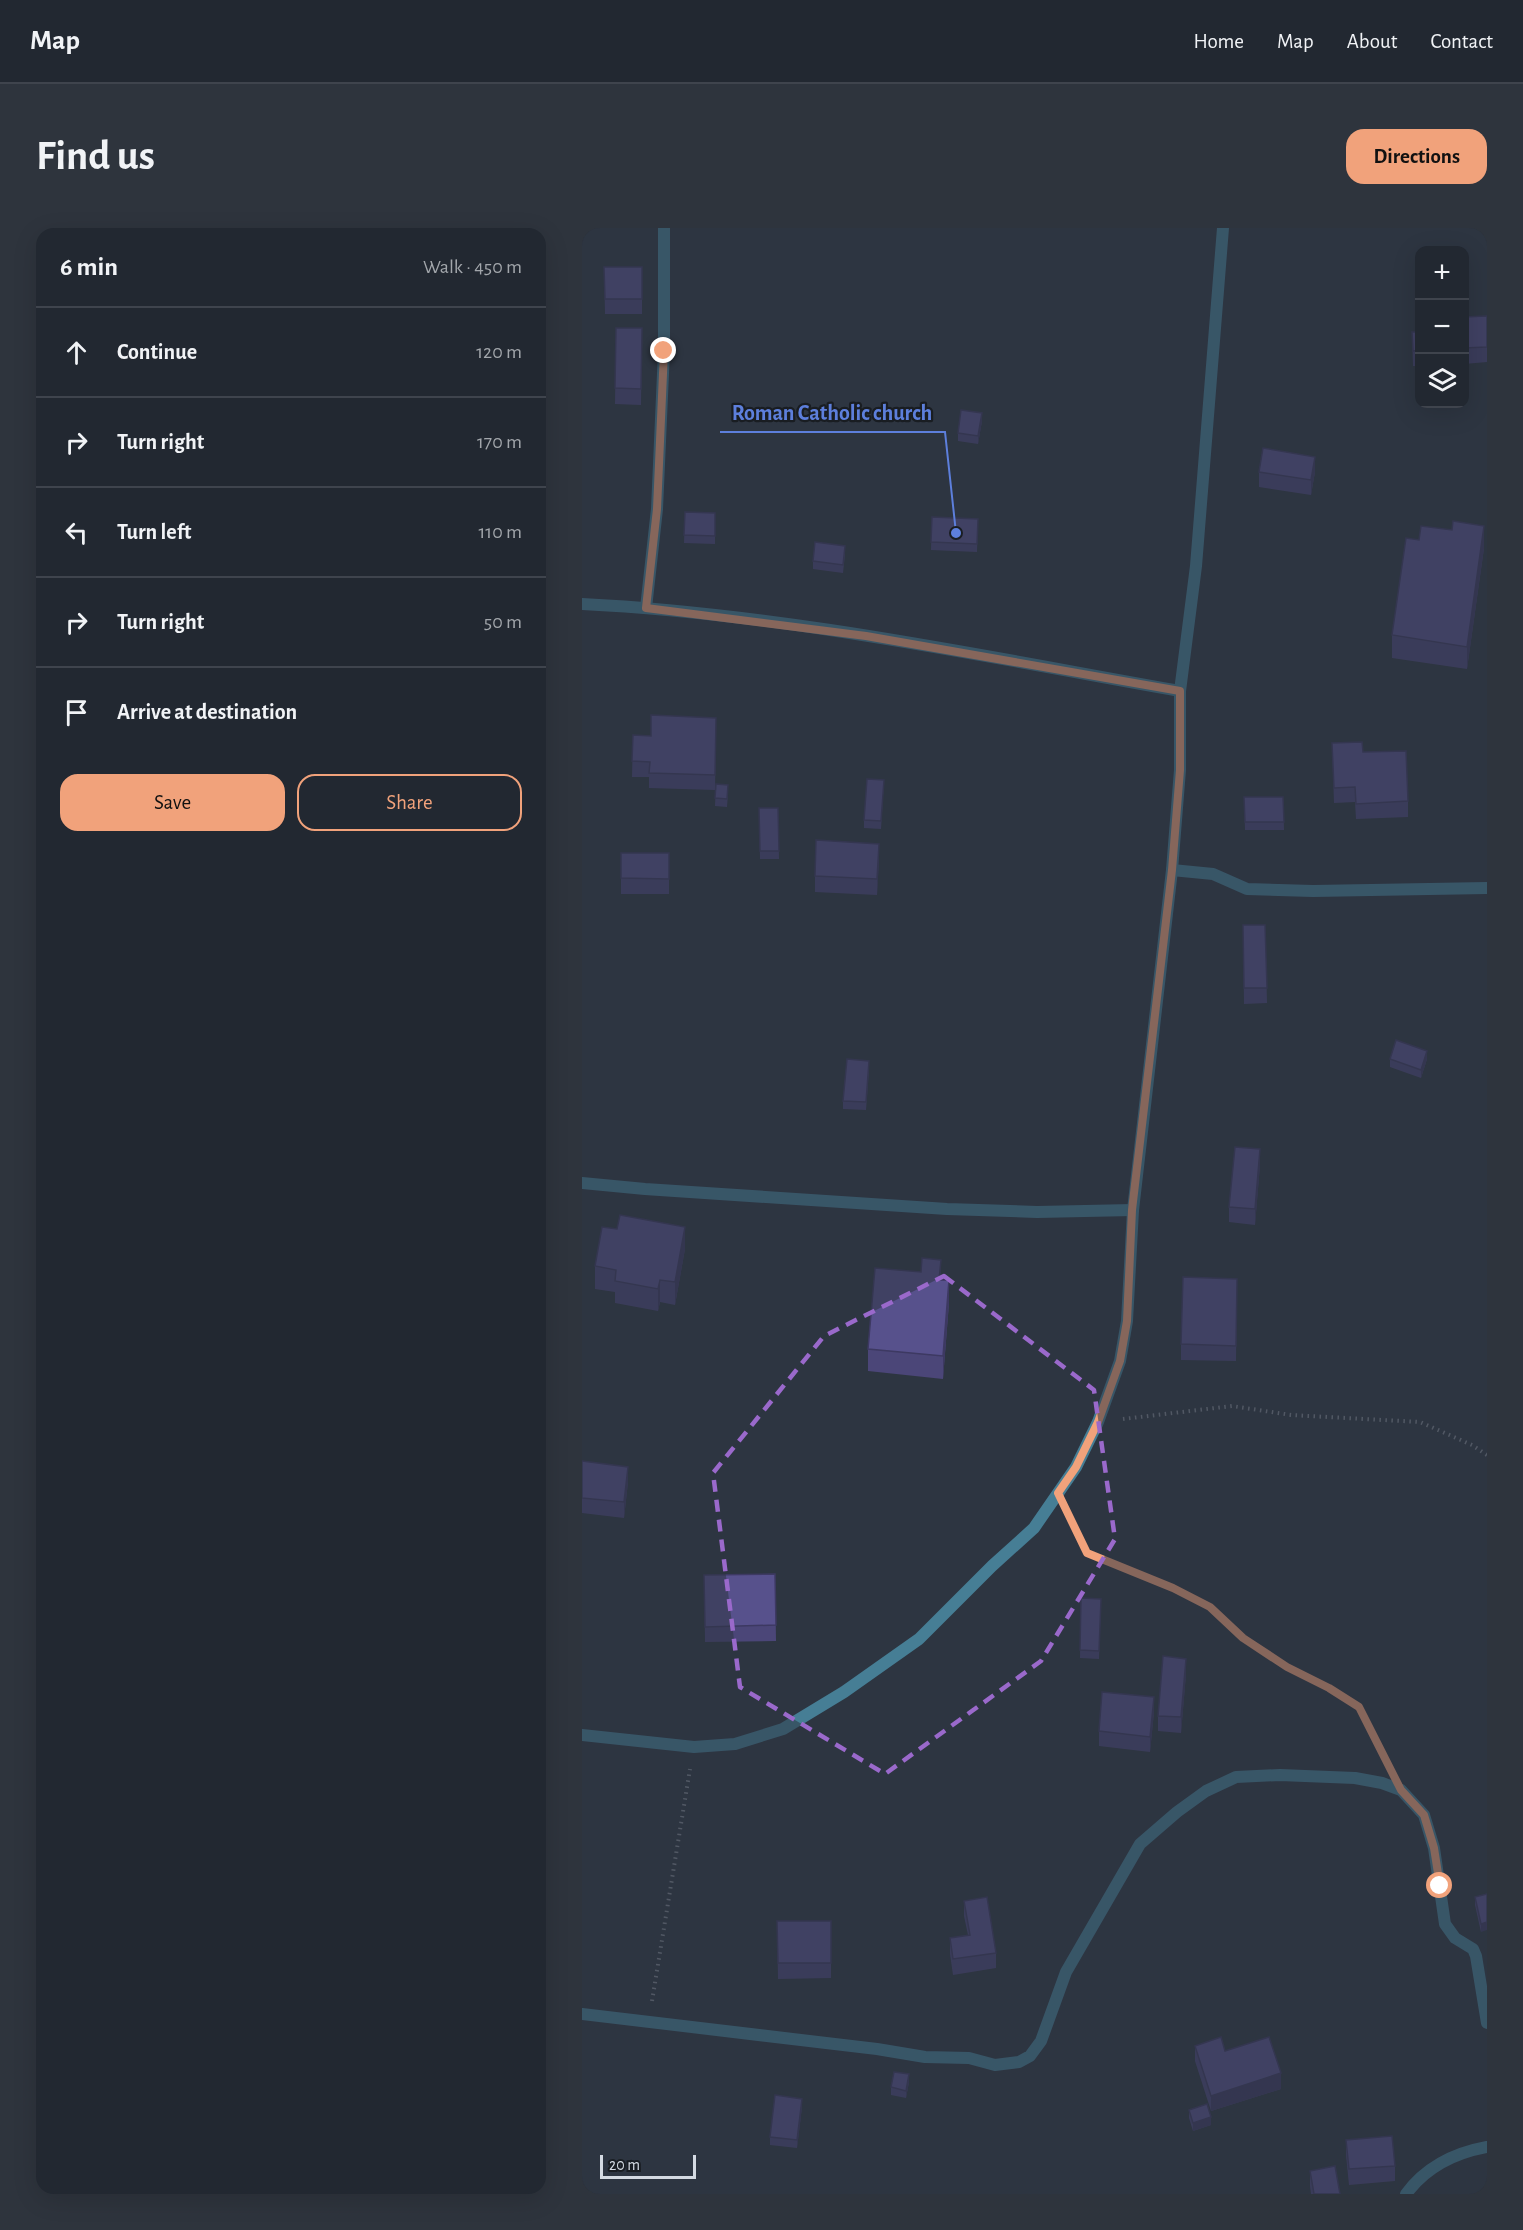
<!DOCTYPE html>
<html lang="en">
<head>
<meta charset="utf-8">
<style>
  body { margin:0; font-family:"Alegreya Sans",sans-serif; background:#2e343d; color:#f1f3f6 }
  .controls { position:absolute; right:18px; top:18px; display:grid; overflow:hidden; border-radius:12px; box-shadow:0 6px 24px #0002 }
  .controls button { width:54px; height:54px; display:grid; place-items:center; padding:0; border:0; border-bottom:2px solid #3f444d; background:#222831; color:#f1f3f6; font:30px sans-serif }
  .scale { position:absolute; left:18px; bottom:15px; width:96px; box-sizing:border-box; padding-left:6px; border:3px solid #d4dae2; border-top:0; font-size:16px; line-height:21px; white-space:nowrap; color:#d4dae2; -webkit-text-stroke:4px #191d22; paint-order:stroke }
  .stop { position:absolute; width:18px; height:18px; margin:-14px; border:4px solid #f1a27b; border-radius:50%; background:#fff }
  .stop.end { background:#f1a27b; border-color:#fff; box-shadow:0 2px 6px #0008 }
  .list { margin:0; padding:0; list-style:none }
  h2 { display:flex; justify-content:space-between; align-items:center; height:78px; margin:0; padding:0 24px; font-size:26px }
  h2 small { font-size:20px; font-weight:400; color:#a2a6ab }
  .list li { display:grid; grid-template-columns:39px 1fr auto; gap:18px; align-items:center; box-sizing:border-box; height:90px; padding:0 24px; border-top:2px solid #3f444d }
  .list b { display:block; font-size:22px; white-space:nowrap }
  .list em { font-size:20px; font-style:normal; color:#a2a6ab }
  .actions { display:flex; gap:12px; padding:18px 24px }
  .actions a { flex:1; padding:14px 0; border:2px solid #f1a27b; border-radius:18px; text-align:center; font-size:21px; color:#f1a27b }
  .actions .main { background:#f1a27b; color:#111 }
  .icon { flex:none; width:33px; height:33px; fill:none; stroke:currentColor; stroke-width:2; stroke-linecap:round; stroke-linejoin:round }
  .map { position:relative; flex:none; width:905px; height:1966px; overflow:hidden; border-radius:18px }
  header { display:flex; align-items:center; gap:36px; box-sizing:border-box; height:84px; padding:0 30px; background:#222831; border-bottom:2px solid #3f444d }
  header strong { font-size:28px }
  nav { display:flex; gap:33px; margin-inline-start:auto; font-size:21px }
  .intro { display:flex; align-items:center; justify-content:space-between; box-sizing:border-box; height:144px; padding:0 36px }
  h1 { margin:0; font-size:42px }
  .button { padding:15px 27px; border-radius:18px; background:#f1a27b; color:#111; font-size:21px; font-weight:700 }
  main { display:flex; gap:36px; padding:0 36px }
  aside { flex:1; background:#222831; border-radius:18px; box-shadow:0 6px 24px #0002 }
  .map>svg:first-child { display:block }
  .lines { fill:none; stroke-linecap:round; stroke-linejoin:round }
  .path { stroke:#7d848e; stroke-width:4; stroke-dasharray:1.5 4.5; stroke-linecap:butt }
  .minor { stroke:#467e95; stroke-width:12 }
  .wall { fill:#4b4678 }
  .shaded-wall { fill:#3d3962 }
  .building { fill:#57518c; stroke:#3d3962; stroke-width:1.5 }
  .route { stroke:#f1a27b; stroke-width:8 }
  .marked { fill:none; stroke:#9a69cb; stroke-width:4.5; stroke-dasharray:12 8; stroke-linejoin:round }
  .leader { fill:none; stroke:#5d7fdc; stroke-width:2 }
  .callout-dot { fill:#5d7fdc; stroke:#191d22; stroke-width:2 }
  .callout-label { font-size:22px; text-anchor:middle; font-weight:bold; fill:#5d7fdc; stroke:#191d22; stroke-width:4.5; stroke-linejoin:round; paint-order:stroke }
</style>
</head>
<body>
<header>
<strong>Map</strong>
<nav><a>Home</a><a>Map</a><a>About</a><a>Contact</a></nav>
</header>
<div class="intro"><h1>Find us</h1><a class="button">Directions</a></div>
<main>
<aside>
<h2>6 min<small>Walk · 450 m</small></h2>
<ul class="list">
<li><svg class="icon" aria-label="ahead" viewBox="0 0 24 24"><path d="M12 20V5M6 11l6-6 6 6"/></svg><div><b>Continue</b></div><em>120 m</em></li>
<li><svg class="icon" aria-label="right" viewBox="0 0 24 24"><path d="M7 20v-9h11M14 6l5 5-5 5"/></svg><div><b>Turn right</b></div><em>170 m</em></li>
<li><svg class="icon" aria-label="left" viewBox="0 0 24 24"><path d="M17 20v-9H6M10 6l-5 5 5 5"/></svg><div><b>Turn left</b></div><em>110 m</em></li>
<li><svg class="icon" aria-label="right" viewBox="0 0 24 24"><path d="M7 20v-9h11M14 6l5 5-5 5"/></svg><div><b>Turn right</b></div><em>50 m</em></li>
<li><svg class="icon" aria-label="arrive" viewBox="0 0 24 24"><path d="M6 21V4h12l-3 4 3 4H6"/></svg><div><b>Arrive at destination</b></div></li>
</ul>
<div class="actions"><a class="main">Save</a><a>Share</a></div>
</aside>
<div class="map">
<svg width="905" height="1966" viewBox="0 0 905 1966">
  <rect width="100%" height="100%" fill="#2d3541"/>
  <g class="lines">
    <g class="path">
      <polyline points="541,1191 650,1178 709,1187 838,1194 890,1217 905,1227"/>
      <polyline points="487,1288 505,1325 591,1360 628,1379 661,1411 705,1439 747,1460 777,1479 804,1532"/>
      <polyline points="70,1773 108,1541"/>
    </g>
    <g class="minor">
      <path d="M0,376C201,386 400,428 598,463"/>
      <polyline points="64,380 75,281 82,123 82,0"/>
      <polyline points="590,642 631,646 665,661 731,663 905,660"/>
      <polyline points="0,955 63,961 365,981 455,984 551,982"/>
      <polyline points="0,1507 112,1519 153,1516 201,1501 262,1464 337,1411 410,1338 452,1300 494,1239 516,1194 538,1133 545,1093 551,982 590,642 598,542 598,463 614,338 641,0"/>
      <polyline points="0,1786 295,1821 343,1829 387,1830 413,1837 437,1834 448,1828 459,1813 484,1744 558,1616 595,1584 624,1563 654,1549 698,1547 773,1550 800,1555 819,1562 842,1587 852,1620 863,1696 873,1710 891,1721 894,1728 905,1795"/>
      <path d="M824,1966C844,1939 872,1925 905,1919"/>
    </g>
  </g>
  <g class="wall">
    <polygon points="22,39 60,39 60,86 23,86"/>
    <polygon points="905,88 905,134 882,136 882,89"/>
    <polygon points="34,100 60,100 59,177 33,176"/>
    <polygon points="830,104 837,104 837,138 831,138"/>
    <polygon points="400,193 396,216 376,213 376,205"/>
    <polygon points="677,244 733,244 729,267 677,259"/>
    <polygon points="103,284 133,285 133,316 102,315"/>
    <polygon points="350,289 396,291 395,324 349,322"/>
    <polygon points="902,320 885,441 810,430 810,407"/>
    <polygon points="263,326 261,345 231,341 231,333"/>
    <polygon points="134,505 133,562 67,560 67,549 50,549 51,507 69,508"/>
    <polygon points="750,515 781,524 826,573 826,589 774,591 773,574 752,575"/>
    <polygon points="302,552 299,601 282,600 282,592"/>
    <polygon points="134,556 146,565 145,579 133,578"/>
    <polygon points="662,569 701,569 702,602 663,602"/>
    <polygon points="177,580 196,580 197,631 178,631"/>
    <rect x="39" y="625" width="48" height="41"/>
    <polygon points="297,631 295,667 233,664 233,648"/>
    <polygon points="661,697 683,697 685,775 662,776"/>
    <polygon points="808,831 845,831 839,850 808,839"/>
    <polygon points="287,841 284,882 261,881 261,873"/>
    <polygon points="678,937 673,997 647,994 647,979"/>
    <polygon points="103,1021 93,1077 78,1074 76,1083 33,1075 33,1064 13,1061 13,1038"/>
    <polygon points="655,1051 654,1133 599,1132 599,1116"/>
    <polygon points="359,1052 367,1075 361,1151 286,1143 286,1121"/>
    <polygon points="0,1233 46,1254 42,1290 0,1285"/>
    <polygon points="193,1346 194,1413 123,1414 122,1347"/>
    <polygon points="499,1370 519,1371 517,1431 498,1430"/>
    <polygon points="604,1446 599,1505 576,1503 576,1488"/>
    <polygon points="572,1484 568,1524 517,1518 517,1503"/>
    <polygon points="905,1666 899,1704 893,1677 893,1669"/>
    <polygon points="382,1673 414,1725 414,1740 371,1747 368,1726 368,1710 386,1707 382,1688"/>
    <polygon points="195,1693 249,1693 249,1750 196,1751"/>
    <polygon points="613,1818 643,1823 699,1861 629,1883 613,1833"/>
    <polygon points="327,1854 324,1870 309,1867 309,1859"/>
    <polygon points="220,1879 215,1920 188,1917 188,1909"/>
    <polygon points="607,1882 629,1897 611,1903 607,1890"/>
    <polygon points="764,1912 813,1938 813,1953 767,1957 764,1927"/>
    <polygon points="728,1943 758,1966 729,1966 728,1958"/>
  </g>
  <g class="shaded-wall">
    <polygon points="400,185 400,193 396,216 396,208"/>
    <polygon points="733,229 733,244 729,267 729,252"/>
    <polygon points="902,298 902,320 885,441 885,419"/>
    <polygon points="297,616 297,631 295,667 295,651"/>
    <polygon points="845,823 845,831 839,850 839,842"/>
    <polygon points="678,921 678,937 673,997 673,981"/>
    <polygon points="103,999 103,1021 93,1077 93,1054"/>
    <polygon points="359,1032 359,1054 357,1052"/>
    <polygon points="78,1052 78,1074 76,1083 76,1061"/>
    <polygon points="367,1052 367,1075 361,1151 361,1128"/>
    <polygon points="46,1239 46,1254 42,1290 42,1274"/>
    <polygon points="604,1431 604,1446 599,1505 599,1489"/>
    <polygon points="572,1469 572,1484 568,1524 568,1509"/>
    <polygon points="905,1694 905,1702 899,1704 899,1696"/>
    <polygon points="699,1845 699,1861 629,1883 629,1868"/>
    <polygon points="327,1846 327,1854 324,1870 324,1863"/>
    <polygon points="220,1871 220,1879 215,1920 215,1912"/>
    <polygon points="629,1889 629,1897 611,1903 611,1895"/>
  </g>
  <g class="building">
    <polygon points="22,39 60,39 60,71 23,71"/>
    <polygon points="905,88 905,119 882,120 882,89"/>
    <polygon points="34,100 60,100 59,161 33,160"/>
    <polygon points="830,104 837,104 837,122 831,123"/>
    <polygon points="379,182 400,185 396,208 376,205"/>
    <polygon points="681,220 733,229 729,252 677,244"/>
    <polygon points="103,284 133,285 133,308 102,307"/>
    <polygon points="350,289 396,291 395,316 349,314"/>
    <polygon points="871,293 902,298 885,419 810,407 824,310 837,312 839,298 870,302"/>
    <polygon points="233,314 263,318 261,337 231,333"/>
    <polygon points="69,487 134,490 133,547 67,545 68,534 50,533 51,507 69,508"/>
    <polygon points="780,514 781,524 824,523 826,573 774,576 773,559 752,560 750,515"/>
    <polygon points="285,551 302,552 299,593 282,592"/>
    <polygon points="134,556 146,557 145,571 133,570"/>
    <polygon points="662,569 701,569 702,594 663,594"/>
    <polygon points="177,580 196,580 197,623 178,623"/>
    <polygon points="234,612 297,616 295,651 233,648"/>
    <polygon points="39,625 87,625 87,651 39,650"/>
    <polygon points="661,697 683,697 685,760 662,760"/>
    <polygon points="814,812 845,823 839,842 808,831"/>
    <polygon points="265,831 287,833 284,874 261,873"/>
    <polygon points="653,919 678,921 673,981 647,979"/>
    <polygon points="38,987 103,999 93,1054 78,1052 76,1061 33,1053 34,1042 13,1038 20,999 35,1001"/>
    <polygon points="340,1030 359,1032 357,1052 367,1052 361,1128 286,1121 293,1040 339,1044"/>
    <polygon points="601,1049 655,1051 654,1118 599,1116"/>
    <polygon points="0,1233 46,1239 42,1274 0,1270"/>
    <polygon points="193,1346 194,1397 123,1399 122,1347"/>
    <polygon points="499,1370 519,1371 517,1423 498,1422"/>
    <polygon points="581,1428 604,1431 599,1489 576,1488"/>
    <polygon points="520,1464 572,1469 568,1509 517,1503"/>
    <polygon points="905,1666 905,1694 899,1696 893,1669"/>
    <polygon points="405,1669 414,1725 371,1731 368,1710 388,1707 382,1673"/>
    <polygon points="195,1693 249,1693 249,1735 196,1735"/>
    <polygon points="639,1809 643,1823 687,1809 699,1845 629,1868 613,1818"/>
    <polygon points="312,1844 327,1846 324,1863 309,1859"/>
    <polygon points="193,1867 220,1871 215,1912 188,1909"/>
    <polygon points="625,1876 629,1889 611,1895 607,1882"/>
    <polygon points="810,1908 813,1938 767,1941 764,1912"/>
    <polygon points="753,1938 758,1966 732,1966 728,1943"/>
  </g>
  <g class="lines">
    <polyline class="route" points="82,123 75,281 64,380 284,408 598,463 598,542 590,642 550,982 545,1093 538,1133 516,1194 494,1239 476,1265 505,1325 591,1360 628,1379 661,1410 705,1439 747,1460 777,1479 819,1562 842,1587 852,1620 858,1658"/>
  </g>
  <path d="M0 0H905V1966H0ZM362,1048L512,1162L533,1311L459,1433L303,1546L158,1459L131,1245L242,1108Z" fill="#2d3541" fill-opacity=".55" fill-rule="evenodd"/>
  <path class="marked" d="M362,1048L512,1162L533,1311L459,1433L303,1546L158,1459L131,1245L242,1108Z"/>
  <path class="leader" d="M374 305L363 204H138"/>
  <circle class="callout-dot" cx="374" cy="305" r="6"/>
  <g class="callout-label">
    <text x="250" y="192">Roman Catholic church</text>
  </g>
</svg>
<div class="controls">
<button>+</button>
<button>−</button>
<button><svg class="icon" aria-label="layers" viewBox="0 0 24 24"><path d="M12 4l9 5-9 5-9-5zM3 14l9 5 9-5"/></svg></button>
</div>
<div class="scale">20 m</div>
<div class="stop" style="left:858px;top:1658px"></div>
<div class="stop end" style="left:82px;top:123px"></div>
</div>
</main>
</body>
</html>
